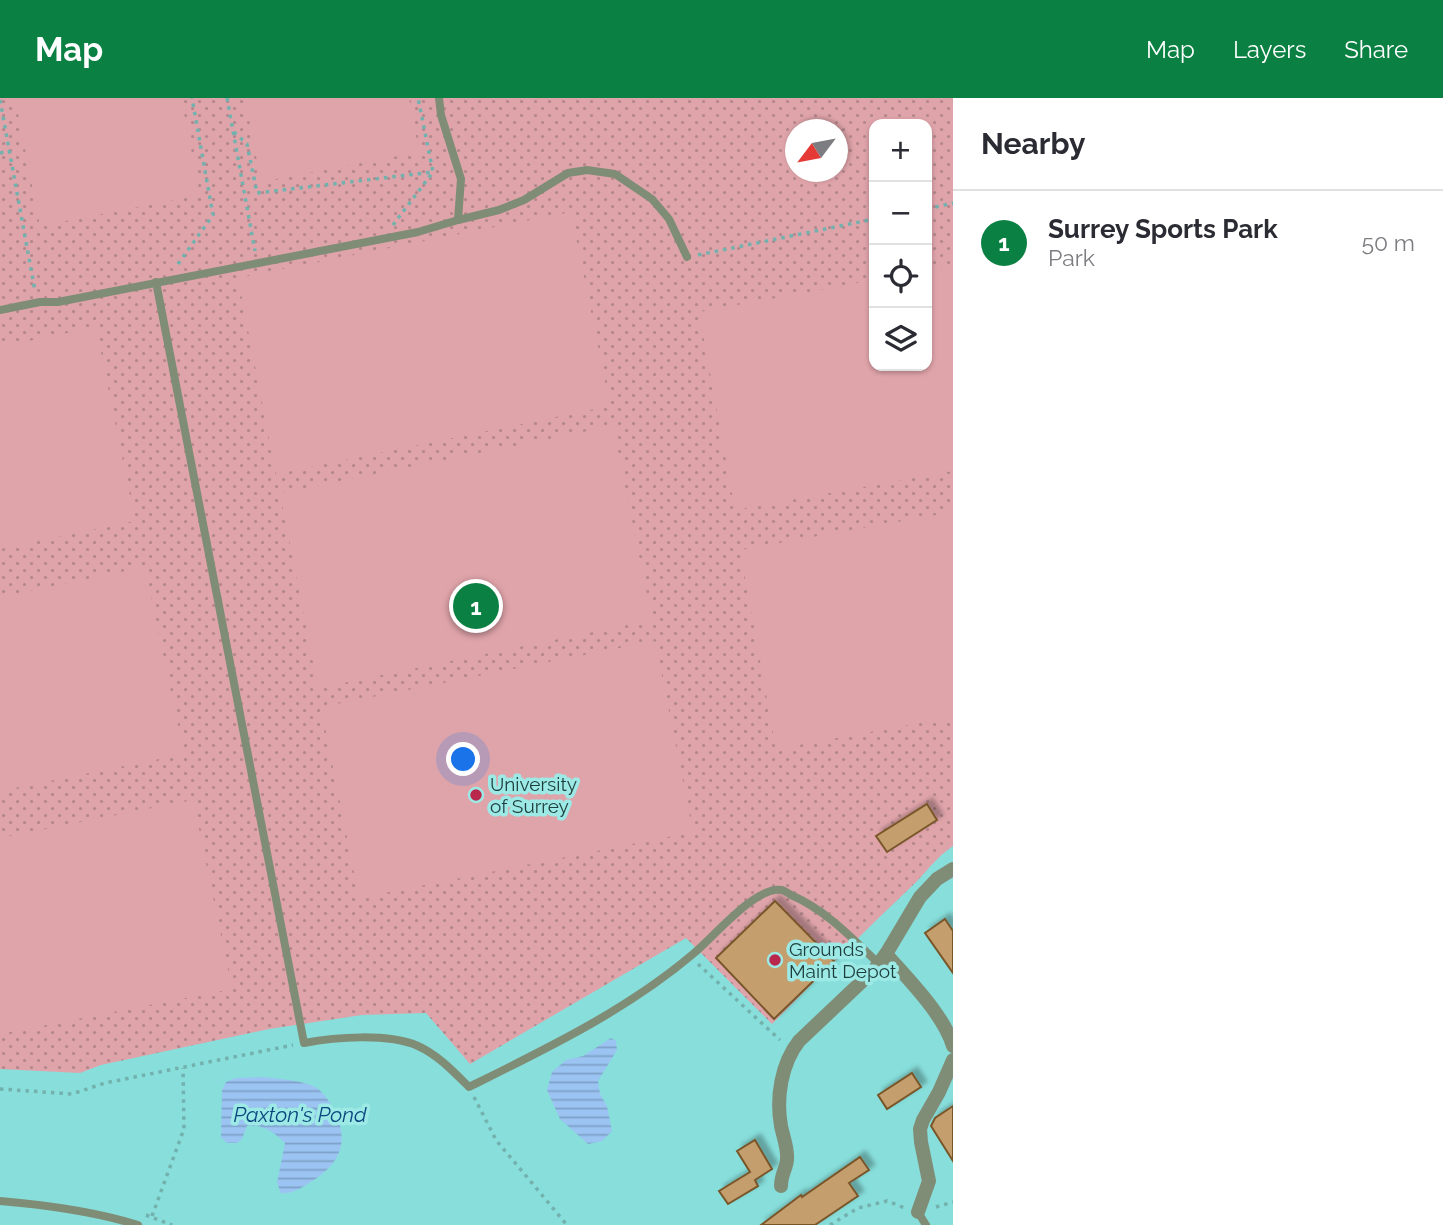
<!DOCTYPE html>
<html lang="en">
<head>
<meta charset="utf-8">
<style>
  body { margin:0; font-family:Raleway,sans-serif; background:#f7f7f7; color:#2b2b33 }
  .controls { position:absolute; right:21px; top:21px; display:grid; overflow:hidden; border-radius:14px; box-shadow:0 2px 5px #0004 }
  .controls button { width:63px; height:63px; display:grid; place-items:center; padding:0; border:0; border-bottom:2px solid #e1e1e2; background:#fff; color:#2b2b33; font:35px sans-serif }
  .compass { position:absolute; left:785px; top:21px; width:63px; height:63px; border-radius:50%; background:#fff; box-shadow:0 2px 5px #0004; rotate:238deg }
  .you { position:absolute; left:464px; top:662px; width:24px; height:24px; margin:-18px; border:5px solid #fff; border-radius:50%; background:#1a73e8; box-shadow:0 0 0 10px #1a73e833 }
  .badge { display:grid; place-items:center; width:46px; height:46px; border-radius:50%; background:#0b8043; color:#fff; font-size:23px; font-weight:700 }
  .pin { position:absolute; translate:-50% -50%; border:4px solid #fff; box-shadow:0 2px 7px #0006 }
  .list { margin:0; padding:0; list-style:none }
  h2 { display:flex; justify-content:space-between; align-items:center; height:91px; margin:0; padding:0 28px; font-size:30px }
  h2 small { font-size:23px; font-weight:400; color:#7c7c81 }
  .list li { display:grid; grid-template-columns:46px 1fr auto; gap:21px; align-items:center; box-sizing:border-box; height:105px; padding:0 28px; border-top:2px solid #e1e1e2 }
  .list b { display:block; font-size:26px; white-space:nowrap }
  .list p { margin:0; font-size:23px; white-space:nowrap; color:#7c7c81 }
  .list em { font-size:23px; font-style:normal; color:#7c7c81 }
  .icon { flex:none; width:38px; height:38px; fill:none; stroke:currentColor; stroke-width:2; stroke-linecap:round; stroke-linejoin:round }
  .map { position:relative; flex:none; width:953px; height:1127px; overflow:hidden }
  header { display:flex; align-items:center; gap:42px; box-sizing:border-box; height:98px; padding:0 35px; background:#0b8043; color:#fff }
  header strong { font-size:33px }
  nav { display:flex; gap:38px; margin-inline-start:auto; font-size:24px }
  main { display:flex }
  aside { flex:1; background:#fff }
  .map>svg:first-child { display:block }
  .built { fill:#87dedb; fill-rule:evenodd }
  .grass { fill:url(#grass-dots); fill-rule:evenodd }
  .pitch { fill:#dfa4aa }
  .water { fill:url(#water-rules) }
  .building { fill:#c59e6d; stroke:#79572b; stroke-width:2; filter:url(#shadow) }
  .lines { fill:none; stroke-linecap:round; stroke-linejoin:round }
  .path { stroke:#73b1ae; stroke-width:3.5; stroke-dasharray:3.5 5; stroke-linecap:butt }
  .lane { stroke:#808d76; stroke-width:8 }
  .street { stroke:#808d76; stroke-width:14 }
  .poi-dot { fill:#b9284c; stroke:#9ce9e5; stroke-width:2.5 }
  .labels { text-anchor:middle; stroke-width:7; stroke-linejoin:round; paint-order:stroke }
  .poi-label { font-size:19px; fill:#1e3e3d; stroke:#9ce9e5; text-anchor:start }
  .water-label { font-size:21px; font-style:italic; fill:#0b477f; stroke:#9ce9e5 }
</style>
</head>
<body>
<header>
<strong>Map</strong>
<nav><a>Map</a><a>Layers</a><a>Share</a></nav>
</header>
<main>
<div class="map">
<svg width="953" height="1127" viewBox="0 0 953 1127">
  <defs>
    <pattern id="grass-dots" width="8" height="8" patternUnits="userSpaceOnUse" patternTransform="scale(1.75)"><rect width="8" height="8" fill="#dfa4aa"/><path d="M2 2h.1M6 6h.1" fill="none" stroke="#b4878c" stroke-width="1.8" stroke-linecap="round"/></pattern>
    <pattern id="water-rules" width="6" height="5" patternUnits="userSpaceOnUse" patternTransform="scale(1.75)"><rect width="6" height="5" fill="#9bc4f3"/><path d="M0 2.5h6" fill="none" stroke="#7ea1c6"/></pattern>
    <filter id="shadow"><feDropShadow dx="5.5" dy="-5.5" stdDeviation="2" flood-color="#0004"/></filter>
  </defs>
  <rect width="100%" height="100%" fill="#9ce9e5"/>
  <path class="built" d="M0,0H953V1127H0ZM874,26H927V268H874ZM796,32H838V74H796Z"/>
  <path class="grass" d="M0,0H953V748C936,759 925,776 911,789C863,834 818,880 772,926L686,840L470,966L426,915L362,917L269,931L101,967L80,975L0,971ZM874,26H927V268H874ZM796,32H838V74H796Z"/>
  <g class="pitch">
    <polygon points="15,0 181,0 200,97 40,128"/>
    <polygon points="245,0 409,0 419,54 261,84"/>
    <polygon points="571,114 610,308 276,376 238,180"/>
    <polygon points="953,168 953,373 735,412 699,214 874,182 874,268 927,268 927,173"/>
    <polygon points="96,229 135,423 0,451 0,249"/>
    <polygon points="613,328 652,522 318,590 280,395"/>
    <polygon points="953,414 953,619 776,651 740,452"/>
    <polygon points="145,469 184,656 0,693 0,499"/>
    <polygon points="655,543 693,734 359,800 321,609"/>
    <polygon points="193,702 232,891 0,936 0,740"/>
  </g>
  <g class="water">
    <polygon points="611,940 616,943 617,952 598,983 600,996 607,1008 612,1033 602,1043 588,1046 560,1021 547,992 552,974 566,962 583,958"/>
    <path d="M263,979C279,981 303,982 317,990C325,996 332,1007 336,1016C351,1050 335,1070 306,1087C297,1092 291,1096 281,1095L277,1085L285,1045C274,1034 263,1026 247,1028L242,1041L237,1045H227L221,1039L222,992L226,984L235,980Z"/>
  </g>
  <g class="building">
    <polygon points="927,706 937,722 887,754 876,738"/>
    <polygon points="775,803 834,863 774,921 716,860"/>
    <polygon points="945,821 953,833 953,875 925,835"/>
    <polygon points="912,975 921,989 887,1011 878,997"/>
    <polygon points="953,1008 953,1063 931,1028 935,1020"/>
    <polygon points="755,1042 772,1071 755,1082 758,1088 728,1106 719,1093 750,1074 737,1053"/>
    <polygon points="860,1059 869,1072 849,1085 858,1098 815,1127 761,1127 801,1097 802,1099"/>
  </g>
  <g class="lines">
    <g class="path">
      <polyline points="227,0 255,153"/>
      <polyline points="0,2 35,193"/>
      <polyline points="234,34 247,46 257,95 433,74"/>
      <polyline points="0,55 9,53"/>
      <polyline points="927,111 953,105"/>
      <polyline points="393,127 433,74 418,0"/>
      <polyline points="698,157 874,121"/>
      <polyline points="178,166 213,117 192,0"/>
      <polyline points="698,866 780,942"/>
      <polyline points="0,991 72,996 105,985 293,947"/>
      <polyline points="474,999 496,1042 567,1127"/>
      <polyline points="936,1109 953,1104"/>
      <polyline points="146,1117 172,1127"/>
      <polyline points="152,1118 184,1031 183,970"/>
      <polyline points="830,1127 858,1110 887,1103 905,1110"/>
    </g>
    <g class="lane">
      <polyline points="458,122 499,112 524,102 568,75 587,72 615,76 652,101 669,121 687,159"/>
      <path d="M156,184L304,945C335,939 388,935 418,948C438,957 454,974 469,989C546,951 627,912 693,856C713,840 756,787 782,792C785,793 788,795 791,797C826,812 852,840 879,866"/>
      <polyline points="0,212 40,204 58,204 418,134 458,122 461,81 441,17 439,0"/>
      <path d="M0,1103C47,1107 93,1113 138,1127"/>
      <polyline points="918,1114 926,1127"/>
    </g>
    <g class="street">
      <path d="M886,856C908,881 944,917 953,948"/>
      <path d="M781,1088C781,1075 787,1070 787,1061C788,1051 783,1038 781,1028C776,1000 781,966 799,943L875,871L886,856L920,799L937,781L953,771"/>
      <polyline points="918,1114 929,1083 921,1044 920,1031 923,1022 939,994 953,962"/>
    </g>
  </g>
  <g class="poi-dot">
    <circle cx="476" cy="697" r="7"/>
    <circle cx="775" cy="862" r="7"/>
  </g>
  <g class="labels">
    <g class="poi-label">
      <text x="490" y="693">University<tspan x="490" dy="22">of Surrey</tspan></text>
      <text x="789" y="858">Grounds<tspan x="789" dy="22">Maint Depot</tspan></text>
    </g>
    <g class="water-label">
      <text x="300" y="1024">Paxton's Pond</text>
    </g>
  </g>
</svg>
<div class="controls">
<button>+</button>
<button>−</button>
<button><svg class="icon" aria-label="locate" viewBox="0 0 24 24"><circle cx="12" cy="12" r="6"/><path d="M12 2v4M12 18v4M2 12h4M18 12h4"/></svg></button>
<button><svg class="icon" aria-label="layers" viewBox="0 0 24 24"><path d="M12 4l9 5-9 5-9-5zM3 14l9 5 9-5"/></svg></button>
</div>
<svg class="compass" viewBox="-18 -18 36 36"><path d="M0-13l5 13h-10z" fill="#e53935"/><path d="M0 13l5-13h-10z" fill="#7c7c81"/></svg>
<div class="you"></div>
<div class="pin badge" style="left:476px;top:508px">1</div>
</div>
<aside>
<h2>Nearby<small></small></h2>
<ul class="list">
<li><span class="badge">1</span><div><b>Surrey Sports Park</b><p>Park</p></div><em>50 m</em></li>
</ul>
</aside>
</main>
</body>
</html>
